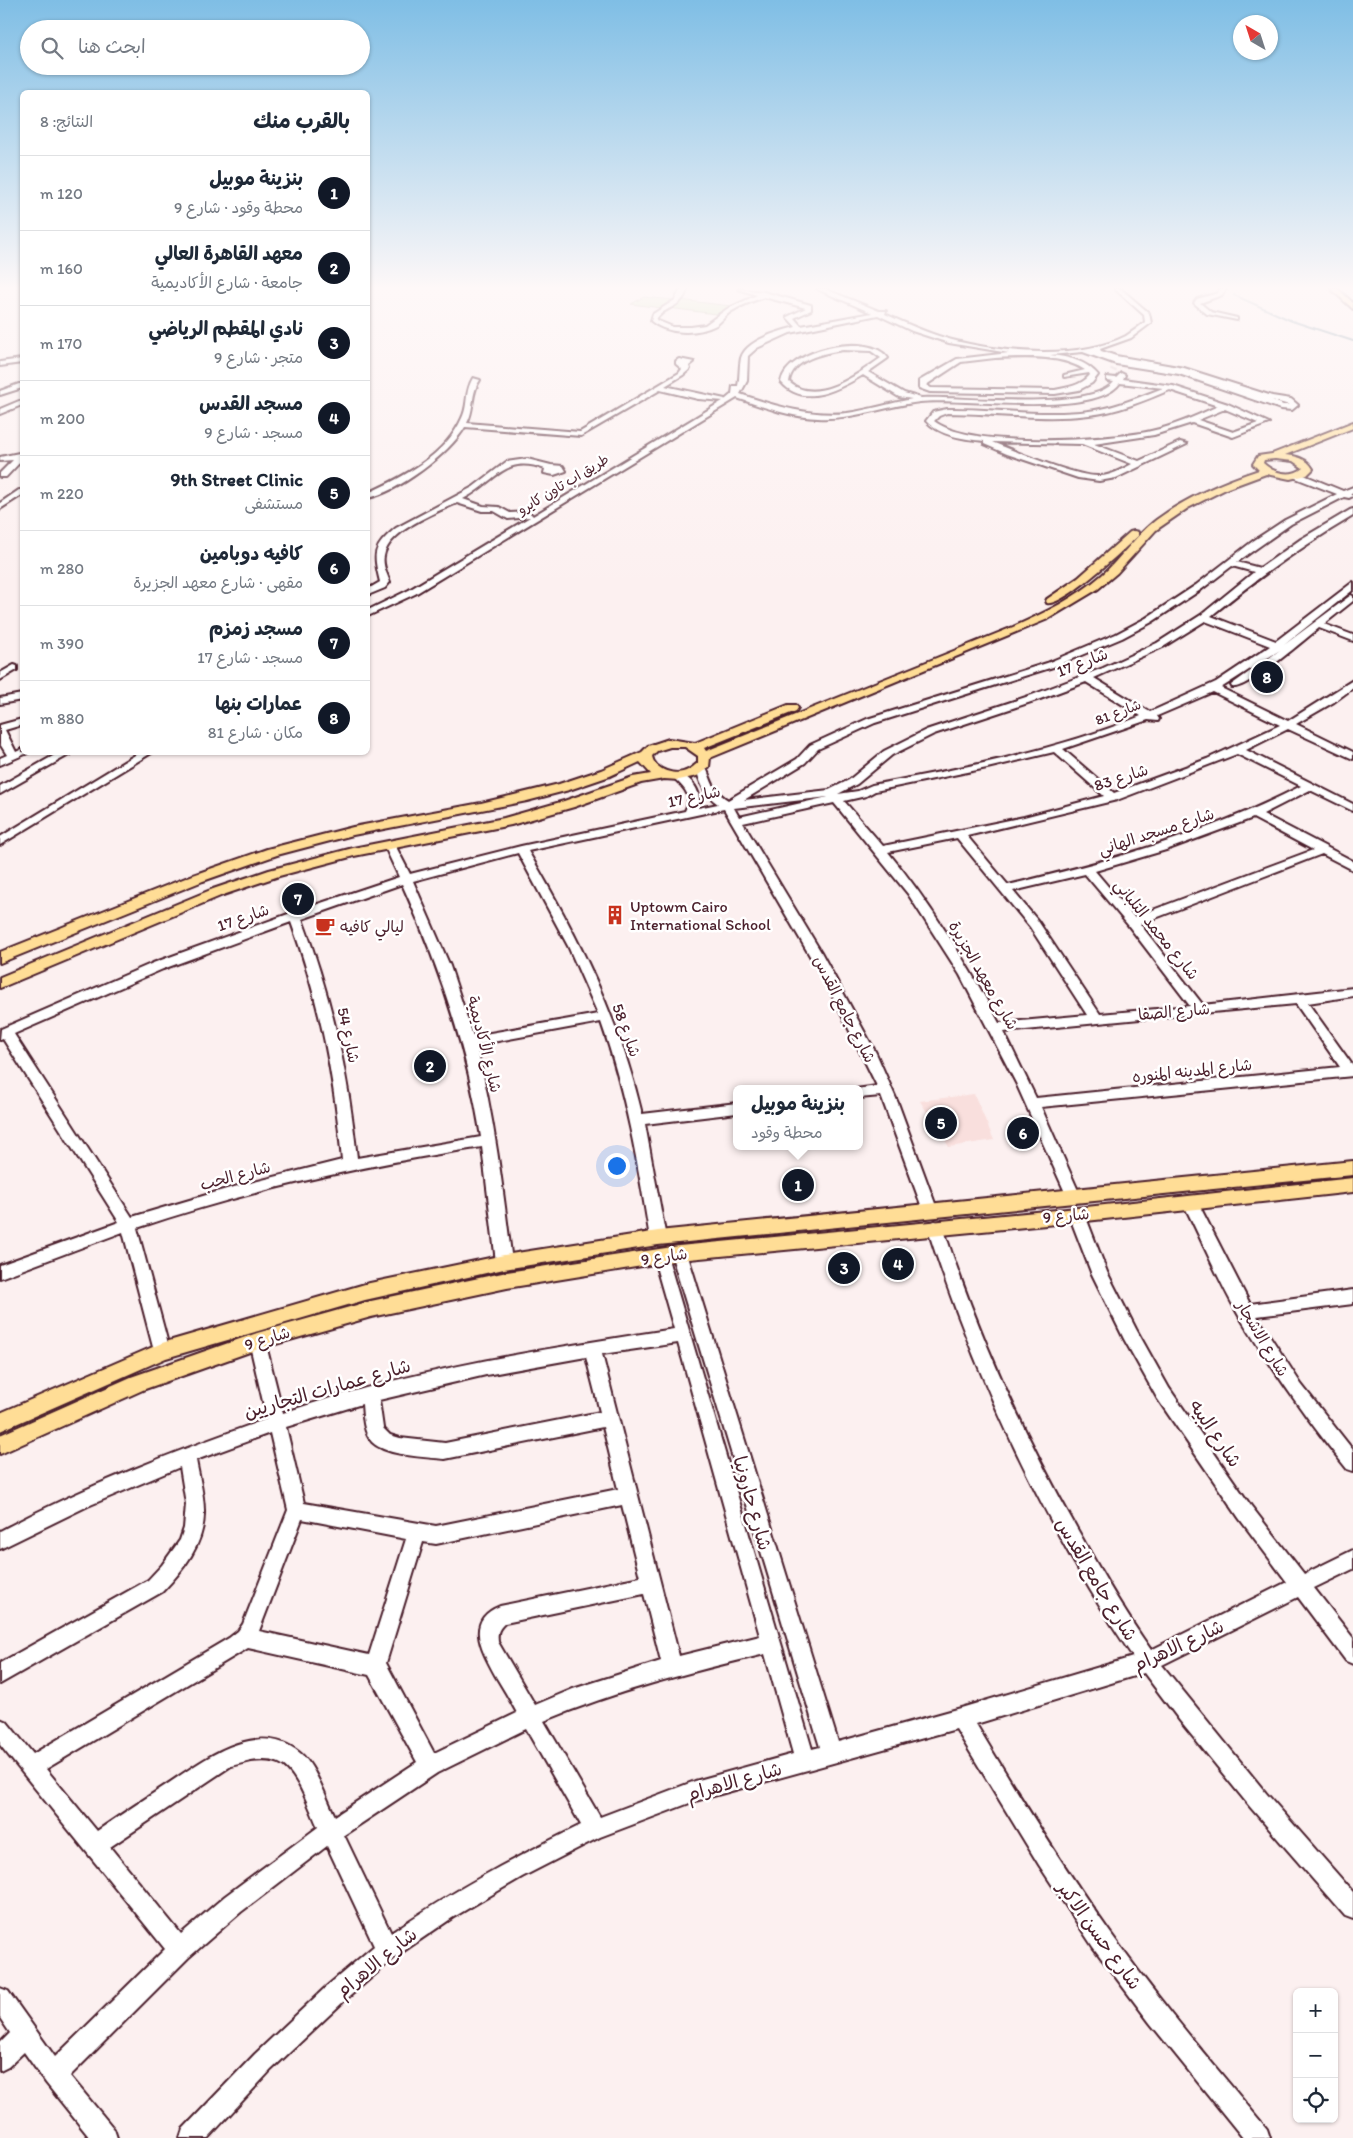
<!DOCTYPE html>
<html lang="ar">
<head>
<meta charset="utf-8">
<style>
  body { margin:0; font-family:Itim,"Playpen Sans Arabic",sans-serif; background:#f6f6f7; color:#1f2937; direction:rtl }
  .controls { position:absolute; right:15px; bottom:15px; display:grid; overflow:hidden; border-radius:8px; box-shadow:0 1px 4px #0004 }
  .controls button { width:45px; height:45px; display:grid; place-items:center; padding:0; border:0; border-bottom:1px solid #e0e1e3; background:#fff; color:#1f2937; font:25px sans-serif }
  .compass { position:absolute; left:1233px; top:15px; width:45px; height:45px; border-radius:50%; background:#fff; box-shadow:0 1px 4px #0004; rotate:321deg }
  .you { position:absolute; left:616px; top:1165px; width:18px; height:18px; margin:-12px; border:4px solid #fff; border-radius:50%; background:#1a73e8; box-shadow:0 0 0 8px #1a73e833 }
  .badge { display:grid; place-items:center; width:32px; height:32px; border-radius:50%; background:#111827; color:#fff; font-size:16px; font-weight:700 }
  .pin { position:absolute; translate:-50% -50%; border:2px solid #fff; box-shadow:0 1px 5px #0006 }
  .popup { position:absolute; left:733px; top:1085px; width:130px; height:65px; box-sizing:border-box; display:grid; place-content:center; border-radius:8px; background:#fff; filter:drop-shadow(0 1px 4px #0005); font-size:16px; white-space:nowrap; color:#747a83 }
  .popup b { font-size:19px; color:#1f2937 }
  .popup::after { content:''; position:absolute; left:50%; top:100%; margin-left:-10px; border:10px solid transparent; border-top-color:#fff }
  .list { margin:0; padding:0; list-style:none }
  h2 { display:flex; justify-content:space-between; align-items:center; height:65px; margin:0; padding:0 20px; font-size:21px }
  h2 small { font-size:16px; font-weight:400; color:#747a83 }
  .list li { display:grid; grid-template-columns:32px 1fr auto; gap:15px; align-items:center; box-sizing:border-box; height:75px; padding:0 20px; border-top:1px solid #e0e1e3 }
  .list b { display:block; font-size:19px; white-space:nowrap }
  .list p { margin:0; font-size:16px; white-space:nowrap; color:#747a83 }
  .list em { font-size:16px; font-style:normal; color:#747a83 }
  .icon { flex:none; width:28px; height:28px; fill:none; stroke:currentColor; stroke-width:2; stroke-linecap:round; stroke-linejoin:round }
  .map { position:relative; flex:none; width:1353px; height:2138px; overflow:hidden; direction:ltr }
  .search { position:absolute; background:#fff; box-shadow:0 1px 4px #0004; left:20px; top:20px; width:350px; height:55px; display:flex; align-items:center; gap:12px; box-sizing:border-box; padding:0 18px; border-radius:28px; color:#747a83; font-size:19px }
  .panel { position:absolute; background:#fff; box-shadow:0 1px 4px #0004; left:20px; top:90px; width:350px; height:665px; border-radius:8px; direction:rtl }
  .map>svg:first-child { display:block }
  .built { fill:#f9dfdd }
  .green { fill:#b5dd99; stroke:#807e62 }
  .lines { fill:none; stroke-linecap:round; stroke-linejoin:round }
  .stream { stroke:#6b8798; stroke-width:2 }
  .minor-tunnel { stroke:#d8c6c9; stroke-width:7; stroke-dasharray:7 4; stroke-linecap:butt }
  .minor-casing { stroke:#4a1f2b; stroke-width:4 }
  .major-casing { stroke:#4a1f2b; stroke-width:4 }
  .minor { fill:#fff; fill-rule:evenodd }
  .major { fill:#ffdd96; fill-rule:evenodd }
  .labels { text-anchor:middle; stroke-width:5; stroke-linejoin:round; paint-order:stroke }
  .far-street-label { font-size:14px; fill:#4a1f2b; stroke:#fff }
  .street-label { font-size:16px; fill:#4a1f2b; stroke:#fff }
  .poi-label { font-size:16px; fill:#4a1f2b; stroke:#fff; text-anchor:start }
  .near-street-label { font-size:19px; fill:#4a1f2b; stroke:#fff }
</style>
</head>
<body>
<div class="map">
<svg width="1353" height="2138" viewBox="0 0 1353 2138">
  <rect width="100%" height="100%" fill="#fcf0f0"/>
  <filter id="ink" filterUnits="userSpaceOnUse"><feTurbulence type="fractalNoise" baseFrequency=".02" numOctaves="2"/><feDisplacementMap in="SourceGraphic" scale="10" xChannelSelector="R" yChannelSelector="G"/><feConvolveMatrix kernelMatrix="1 2 1 2 8 2 1 2 1" color-interpolation-filters="sRGB"/></filter>
  <g filter="url(#ink)">
    <polygon class="built" points="974,1094 994,1140 949,1147 920,1101"/>
    <g class="green">
      <polygon points="644,297 673,300 661,308 631,304"/>
      <polygon points="680,300 731,306 716,314 668,308"/>
    </g>
    <g class="lines">
      <polyline class="stream" points="1234,295 1292,321 1353,341"/>
      <polyline class="minor-tunnel" points="1113,371 1114,369"/>
      <defs>
        <g id="minor">
          <path d="M681,289H687C683,309 663,306 656,320L673,327H691L705,325L727,309L757,295L738,289L764,292L811,305V310L794,318L801,326L872,313L817,289H825L879,311H886L885,314C907,324 929,334 952,340C1002,353 1079,360 1126,336C1132,332 1139,327 1145,322L1144,315L1115,289H1121L1149,313L1151,323L1131,338L1100,349L1101,351L1116,356L1184,368L1272,396L1291,399L1298,405L1292,410L1281,409L1179,374L1116,364L1083,352L1050,355C1068,357 1085,360 1098,375L1092,383L1079,390L1055,394L930,392L919,388V381L957,359L1009,353L949,343L912,331L878,315L790,333L757,348L748,356L747,381L740,394C775,406 810,417 847,413C869,410 890,403 912,399L899,397L863,375C839,389 804,409 781,382C787,349 870,331 888,358L868,372L904,393L921,398C960,396 1090,412 1114,382L1107,381V377L1116,378L1121,373L1125,375L1123,379L1173,386L1228,404L1269,423L1233,437L1192,423L1154,435L1094,444L1139,461L1180,442L1187,444L1116,478L1099,481L1078,478L1007,454L984,444V441C964,439 940,436 926,421L933,412L947,409C994,408 1042,417 1089,411C1115,408 1139,397 1163,388L1120,383C1095,419 963,397 920,402C886,406 853,420 818,418C790,417 763,407 737,398L415,594L368,616V610L409,590L530,517L508,519L494,511H482L457,503C436,512 388,531 384,556C382,565 387,574 390,582L385,588L368,595V589L380,582C373,553 372,548 396,528L473,487L506,462L527,459L551,465L563,466L566,471L554,475L544,473L545,469C504,453 495,483 463,499L483,506L499,507L510,513L529,512L533,516L726,399L732,394L733,386H738C740,377 739,367 741,358C746,340 780,331 796,327L787,317L806,308L764,297C753,301 742,305 732,311C725,315 721,323 714,326C696,335 666,334 651,321L653,314L675,300ZM843,350L871,351L881,358C858,374 816,406 789,382C792,359 824,353 843,350ZM995,358C1024,357 1060,354 1085,370L1064,375V377L1089,373L1090,375C1081,386 1068,387 1055,390L931,388L926,385L961,362ZM1170,390L1218,406C1196,416 1174,426 1151,431C1106,441 970,449 934,421L939,416L947,413C995,413 1042,421 1089,415C1117,412 1144,401 1170,390ZM1272,400L1289,405H1283ZM1225,409L1258,423L1233,432L1198,420ZM992,442L1082,444L1132,464C1122,469 1111,476 1100,476C1079,478 1014,451 992,442Z"/>
          <polygon points="1220,289 1226,289 1222,295 1200,303 1211,312 1237,318 1237,320 1207,314 1194,303 1197,299 1218,293"/>
          <polygon points="22,359 22,363 0,366 0,362"/>
          <path d="M679,359L694,362L689,366L690,369L683,375L665,386L725,399L724,401L698,399L660,390L581,436L465,427C449,454 398,492 368,498V493C403,477 445,456 462,418C469,404 464,393 473,378L480,380C470,394 475,409 467,423L580,432L679,373L682,369L676,364V361Z"/>
          <polygon points="19,384 22,384 22,388 0,395 0,391"/>
          <polygon points="19,401 22,401 22,405 0,414 0,409"/>
          <polygon points="19,453 22,453 22,460 6,477 0,477 0,473 13,460 0,461 0,457"/>
          <path d="M1293,473H1299L1343,491L1353,487V492L1350,494L1353,496L1349,498L1344,497L1291,524L1237,562L1260,568L1301,539L1350,510L1353,509V516C1302,546 1256,579 1211,616L1276,641L1353,582V590L1284,645L1351,595L1353,596V601L1324,624L1353,635V641L1319,628C1305,639 1247,690 1232,687L1231,685L1280,650L1221,688L1288,721L1353,680V688L1334,702L1296,724L1353,752V759L1288,729L1246,750L1353,804V811L1310,790L1263,814L1353,861V870L1322,854L1140,924L1203,1005L1353,988V996L1308,1003L1353,1066V1076L1041,1107L1080,1195L1078,1199L1073,1201L1068,1199L1016,1083L960,975L908,894L834,803L743,823L821,952L876,1053L898,1103L937,1209L934,1213L929,1215L924,1213L881,1096L859,1098V1089H856L877,1086L827,985L724,809L528,851C577,934 620,1020 642,1114L737,1103V1113L645,1124L666,1238L663,1242L658,1244L653,1242L650,1238C638,1164 626,1093 601,1022L476,1045C494,1116 503,1189 512,1262L510,1266L504,1268L498,1266L496,1262L482,1147C365,1165 250,1190 137,1228L170,1351L168,1356L162,1358L156,1356L154,1351L123,1232L0,1278V1265L119,1222L3,1039L0,1040L1,1029L153,963L291,913L399,877L384,845L386,843H394L410,874L521,846L685,811C694,793 682,787 672,776L677,773C692,777 703,793 698,808L718,804C704,794 700,783 696,768L697,766H705C713,782 711,789 728,800L797,759L810,745L867,719L1047,663L1116,634L1146,618L1196,585L1253,541L1285,520L1337,494L1293,477ZM1232,566L1254,572L1201,615L1157,643L1103,668L1032,695L926,730L884,751L849,780L829,790L744,800L805,763L818,749L875,723L1053,667L1122,638L1152,622L1202,589ZM1205,621L1270,646L1216,682L1150,712L1094,678L1163,647ZM1086,682L1141,716C1055,751 963,768 872,785L858,791L838,794L857,784L892,755L934,734L1040,699ZM1213,692L1280,725L1207,759L1114,793L1063,749L1148,720L1158,721L1159,719L1157,716ZM1054,752L1104,796L1024,817L883,846L844,801L866,796L875,791L987,768ZM1237,754L1301,786C1208,834 1109,861 1008,885L967,836L1117,800ZM828,797L739,817L734,808ZM1253,818L1313,850L1134,917L1095,871L1166,850ZM957,838L1030,927L1087,1015L999,1023C967,963 931,904 888,852ZM518,853L568,946L598,1014L473,1036L450,966L413,881ZM1085,874L1128,925L1190,1006L1100,1014L1038,921L1013,891ZM402,884C439,966 467,1048 481,1137L357,1158C348,1072 332,999 302,919ZM291,922C320,1003 334,1075 342,1160L230,1188L132,1217L14,1034L163,969ZM1296,1004L1340,1067L1036,1098L1004,1032Z"/>
          <polygon points="19,490 22,490 22,495 0,509 0,503"/>
          <polygon points="14,665 17,666 17,670 0,680 0,673"/>
          <polygon points="22,694 22,700 0,704 0,698"/>
          <polygon points="22,719 22,725 5,730 16,752 22,749 22,752 30,752 0,765 0,758 7,755 0,744 0,725"/>
          <polygon points="60,752 74,752 0,794 0,786"/>
          <polygon points="140,752 153,752 0,845 0,837"/>
          <path d="M1191,1197L1196,1199L1250,1304L1353,1290V1304L1257,1316L1301,1384L1353,1450V1471L1347,1469C1307,1420 1272,1369 1239,1316C1218,1280 1202,1240 1183,1203L1186,1199Z"/>
          <path d="M1077,1209L1082,1211L1085,1215L1107,1272L1136,1329L1169,1388L1251,1506L1304,1574L1353,1550V1569L1314,1588L1353,1638V1664L1346,1661L1298,1597L1162,1665L1266,1793L1353,1892V1919L1345,1916L1251,1808L1180,1721L1144,1673L976,1724C1018,1794 1061,1864 1109,1931C1158,2000 1213,2064 1267,2129L1270,2138H1243L1150,2023L1093,1947L1039,1865L956,1729L695,1801L600,1837L522,1877L452,1918L395,1957L343,2002L271,2070L208,2138H180L183,2129L255,2054L327,1986L374,1946L327,1846L241,1912L188,1958L70,2076L114,2129L117,2138H90L46,2083L24,2052L8,2067L0,2071V2043L10,2033L0,2018V1988L8,1991L55,2057L165,1949L0,1745V1719L7,1722L33,1754L229,1638L238,1631L243,1624L288,1510L270,1433L196,1460C199,1477 204,1494 204,1511C205,1544 183,1570 162,1592L0,1684V1663L148,1580L162,1565L180,1540L184,1528L186,1504L180,1467L88,1506L0,1549V1531C85,1486 176,1451 267,1419L249,1341L251,1336L257,1334L263,1336L265,1341L283,1413C409,1370 542,1349 674,1329L653,1256L656,1252L661,1250L666,1252L812,1749L820,1747L671,1253L674,1249L679,1247L684,1249L687,1253L838,1742L961,1708L1133,1657C1045,1527 975,1376 927,1227L930,1223L935,1221L940,1223L943,1227C978,1334 1024,1436 1080,1534C1102,1574 1125,1613 1151,1650L1287,1582L1239,1518L1157,1398L1124,1339L1091,1272L1069,1215L1072,1211ZM678,1343L760,1636L679,1656L602,1354ZM586,1357L600,1412L445,1443L400,1438L390,1435L383,1428L379,1400L486,1375ZM362,1404C363,1416 363,1432 372,1442C386,1456 426,1457 445,1459L603,1427L618,1489L436,1526L304,1503L286,1427ZM622,1505L640,1577L500,1606C464,1620 482,1651 495,1675C503,1688 510,1700 517,1713L434,1753L386,1663L423,1542L436,1544ZM302,1519L406,1539L369,1655L259,1631ZM644,1594L661,1661L573,1689L535,1705L498,1642C497,1633 498,1629 505,1623ZM248,1648L369,1675L417,1762L335,1816C326,1798 315,1765 300,1753C257,1717 202,1761 166,1785C143,1800 120,1815 97,1831L46,1769ZM765,1654L793,1754L695,1781L600,1817L544,1721C615,1691 690,1672 765,1654ZM526,1729L581,1825C514,1858 452,1891 391,1933L344,1835L437,1773ZM251,1761C260,1760 270,1759 279,1763C297,1770 310,1810 318,1827L225,1896L181,1934L110,1847L231,1766Z"/>
        </g>
        <g id="major">
          <polygon points="1331,289 1338,289 1353,303 1353,309"/>
          <path d="M1353,422V428L1285,455C1296,456 1307,458 1313,469L1307,475L1290,479L1266,474L1228,488L1188,508L1156,530L1117,573L1098,589L1048,619L710,758L709,767L697,776L679,780L664,779L641,783L574,807L511,825L354,856L279,876L223,895L0,988V977L213,889L269,870L353,848L504,818L564,801L633,777L651,774L640,762L610,776L569,790L527,801L353,835L277,855L203,881L0,963V952L193,875L267,849L353,827L481,803L559,784L601,770L642,752L648,746L669,739L695,743L788,705H796L798,708L796,711L704,748L706,751L1013,627C1044,613 1076,598 1102,575C1121,558 1135,536 1156,520C1187,497 1223,482 1259,470L1253,464L1258,456L1272,454ZM1275,459L1293,461L1303,468C1291,478 1273,473 1263,463L1264,460ZM670,747H685L698,756V763C695,765 691,769 688,770C676,777 654,770 652,756L657,751Z"/>
          <path d="M1134,531L1138,532V536C1124,549 1063,607 1047,603L1046,601L1047,599L1078,578L1130,532Z"/>
          <polygon points="1353,1161 1353,1175 658,1245 504,1269 365,1300 166,1358 0,1431 0,1413 162,1343 365,1284 504,1255 658,1231"/>
          <polygon points="1353,1178 1353,1192 1077,1222 679,1260 507,1288 371,1317 258,1349 145,1389 0,1454 0,1435 131,1377 257,1333 371,1301 507,1272 679,1246 1077,1208"/>
        </g>
      </defs>
      <use href="#minor" class="minor-casing"/>
      <use href="#major" class="major-casing"/>
      <use href="#minor" class="minor"/>
      <use href="#major" class="major"/>
    </g>
  </g>
  <linearGradient id="sky" x2="0" y2="1"><stop stop-color="#7fbee5"/><stop offset="0.49" stop-color="#fef8f8"/><stop offset="1" stop-color="#fef8f8" stop-opacity="0"/></linearGradient>
  <rect width="1353" height="588" fill="url(#sky)"/>
  <defs>
    <symbol id="building-bare" viewBox="-9 -9 18 18"><path d="M-4-6H4V6H1V3H-1V6H-4ZM-2.5-4.3h1.7v1.8h-1.7ZM.8-4.3h1.7v1.8H.8ZM-2.5-1h1.7V.8h-1.7ZM.8-1h1.7V.8H.8Z" fill="#c8321e" stroke="#fff" stroke-width="2.5" paint-order="stroke"/></symbol>
    <symbol id="cafe-bare" viewBox="-9 -9 18 18"><path d="M-5.5-4.5H6V0H3Q3 3.5 0 3.5H-2.5Q-5.5 3.5-5.5 0ZM3-3.2v2h1.7v-2ZM-6 4.5H4V6H-6Z" fill="#c8321e" stroke="#fff" stroke-width="2.5" paint-order="stroke"/></symbol>
  </defs>
  <g fill-rule="evenodd">
    <use href="#building-bare" x="601" y="901" width="28" height="28"/>
    <use href="#cafe-bare" x="311" y="912" width="28" height="28"/>
  </g>
  <g class="labels">
    <g class="far-street-label">
      <text transform="translate(563 484) rotate(-31)" y="5">طريق اب تاون كايرو</text>
      <text transform="translate(1118 712) rotate(-21)" y="5">شارع 81</text>
    </g>
    <g class="street-label">
      <text transform="translate(1082 662) rotate(-21)" y="6">شارع 17</text>
      <text transform="translate(1121 777) rotate(-18)" y="6">شارع 83</text>
      <text transform="translate(694 796) rotate(-12)" y="6">شارع 17</text>
      <text transform="translate(1156 831) rotate(-18)" y="6">شارع مسجد الهاني</text>
      <text transform="translate(243 917) rotate(-19)" y="6">شارع 17</text>
      <text transform="translate(1157 929) rotate(51)" y="6">شارع محمد التلباني</text>
      <text transform="translate(984 975) rotate(60)" y="6">شارع معهد الجزيرة</text>
      <text transform="translate(845 1009) rotate(63)" y="6">شارع جامع القدس</text>
      <text transform="translate(1174 1011) rotate(-5)" y="6">شارع الصفا</text>
      <text transform="translate(627 1030) rotate(70)" y="6">شارع 58</text>
      <text transform="translate(349 1035) rotate(78)" y="6">شارع 54</text>
      <text transform="translate(485 1044) rotate(76)" y="6">شارع الأكاديمية</text>
      <text transform="translate(1192 1070) rotate(-6)" y="6">شارع المدينه المنوره</text>
      <text transform="translate(235 1175) rotate(-15)" y="6">شارع الحب</text>
      <text transform="translate(1066 1215) rotate(-5)" y="6">شارع 9</text>
      <text transform="translate(664 1256) rotate(-8)" y="6">شارع 9</text>
      <text transform="translate(267 1338) rotate(-17)" y="6">شارع 9</text>
      <text transform="translate(1263 1338) rotate(59)" y="6">شارع الاشجار</text>
    </g>
    <g class="poi-label">
      <text x="630" y="912">Uptowm Cairo<tspan x="630" dy="18">International School</tspan></text>
      <text x="340" y="932">ليالي كافيه</text>
    </g>
    <g class="near-street-label">
      <text transform="translate(327 1388) rotate(-16)" y="7">شارع عمارات التجاريين</text>
      <text transform="translate(1216 1433) rotate(56)" y="7">شارع البيه</text>
      <text transform="translate(753 1503) rotate(74)" y="7">شارع حارونيا</text>
      <text transform="translate(1097 1579) rotate(59)" y="7">شارع جامع القدس</text>
      <text transform="translate(1178 1645) rotate(-25)" y="7">شارع الاهرام</text>
      <text transform="translate(734 1781) rotate(-16)" y="7">شارع الاهرام</text>
      <text transform="translate(1100 1935) rotate(54)" y="7">شارع حسن الاكبر</text>
      <text transform="translate(376 1962) rotate(-39)" y="7">شارع الاهرام</text>
    </g>
  </g>
</svg>
<div class="controls">
<button>+</button>
<button>−</button>
<button><svg class="icon" aria-label="locate" viewBox="0 0 24 24"><circle cx="12" cy="12" r="6"/><path d="M12 2v4M12 18v4M2 12h4M18 12h4"/></svg></button>
</div>
<svg class="compass" viewBox="-18 -18 36 36"><path d="M0-13l5 13h-10z" fill="#e53935"/><path d="M0 13l5-13h-10z" fill="#747a83"/></svg>
<div class="you"></div>
<div class="pin badge" style="left:798px;top:1185px">1</div>
<div class="popup"><b>بنزينة موبيل</b>محطة وقود</div>
<div class="pin badge" style="left:430px;top:1066px">2</div>
<div class="pin badge" style="left:844px;top:1268px">3</div>
<div class="pin badge" style="left:898px;top:1264px">4</div>
<div class="pin badge" style="left:941px;top:1123px">5</div>
<div class="pin badge" style="left:1023px;top:1133px">6</div>
<div class="pin badge" style="left:298px;top:899px">7</div>
<div class="pin badge" style="left:1267px;top:677px">8</div>
<div class="search"><svg class="icon" aria-label="search" viewBox="0 0 24 24"><circle cx="10" cy="10" r="6"/><path d="M15 15l6 6"/></svg>ابحث هنا</div>
<section class="panel">
<h2>بالقرب منك<small>النتائج: 8</small></h2>
<ul class="list">
<li><span class="badge">1</span><div><b>بنزينة موبيل</b><p>محطة وقود · شارع 9</p></div><em>120 m</em></li>
<li><span class="badge">2</span><div><b>معهد القاهرة العالي</b><p>جامعة · شارع الأكاديمية</p></div><em>160 m</em></li>
<li><span class="badge">3</span><div><b>نادي المقطم الرياضي</b><p>متجر · شارع 9</p></div><em>170 m</em></li>
<li><span class="badge">4</span><div><b>مسجد القدس</b><p>مسجد · شارع 9</p></div><em>200 m</em></li>
<li><span class="badge">5</span><div><b>9th Street Clinic</b><p>مستشفى</p></div><em>220 m</em></li>
<li><span class="badge">6</span><div><b>كافيه دوبامين</b><p>مقهى · شارع معهد الجزيرة</p></div><em>280 m</em></li>
<li><span class="badge">7</span><div><b>مسجد زمزم</b><p>مسجد · شارع 17</p></div><em>390 m</em></li>
<li><span class="badge">8</span><div><b>عمارات بنها</b><p>مكان · شارع 81</p></div><em>880 m</em></li>
</ul>
</section>
</div>
</body>
</html>
